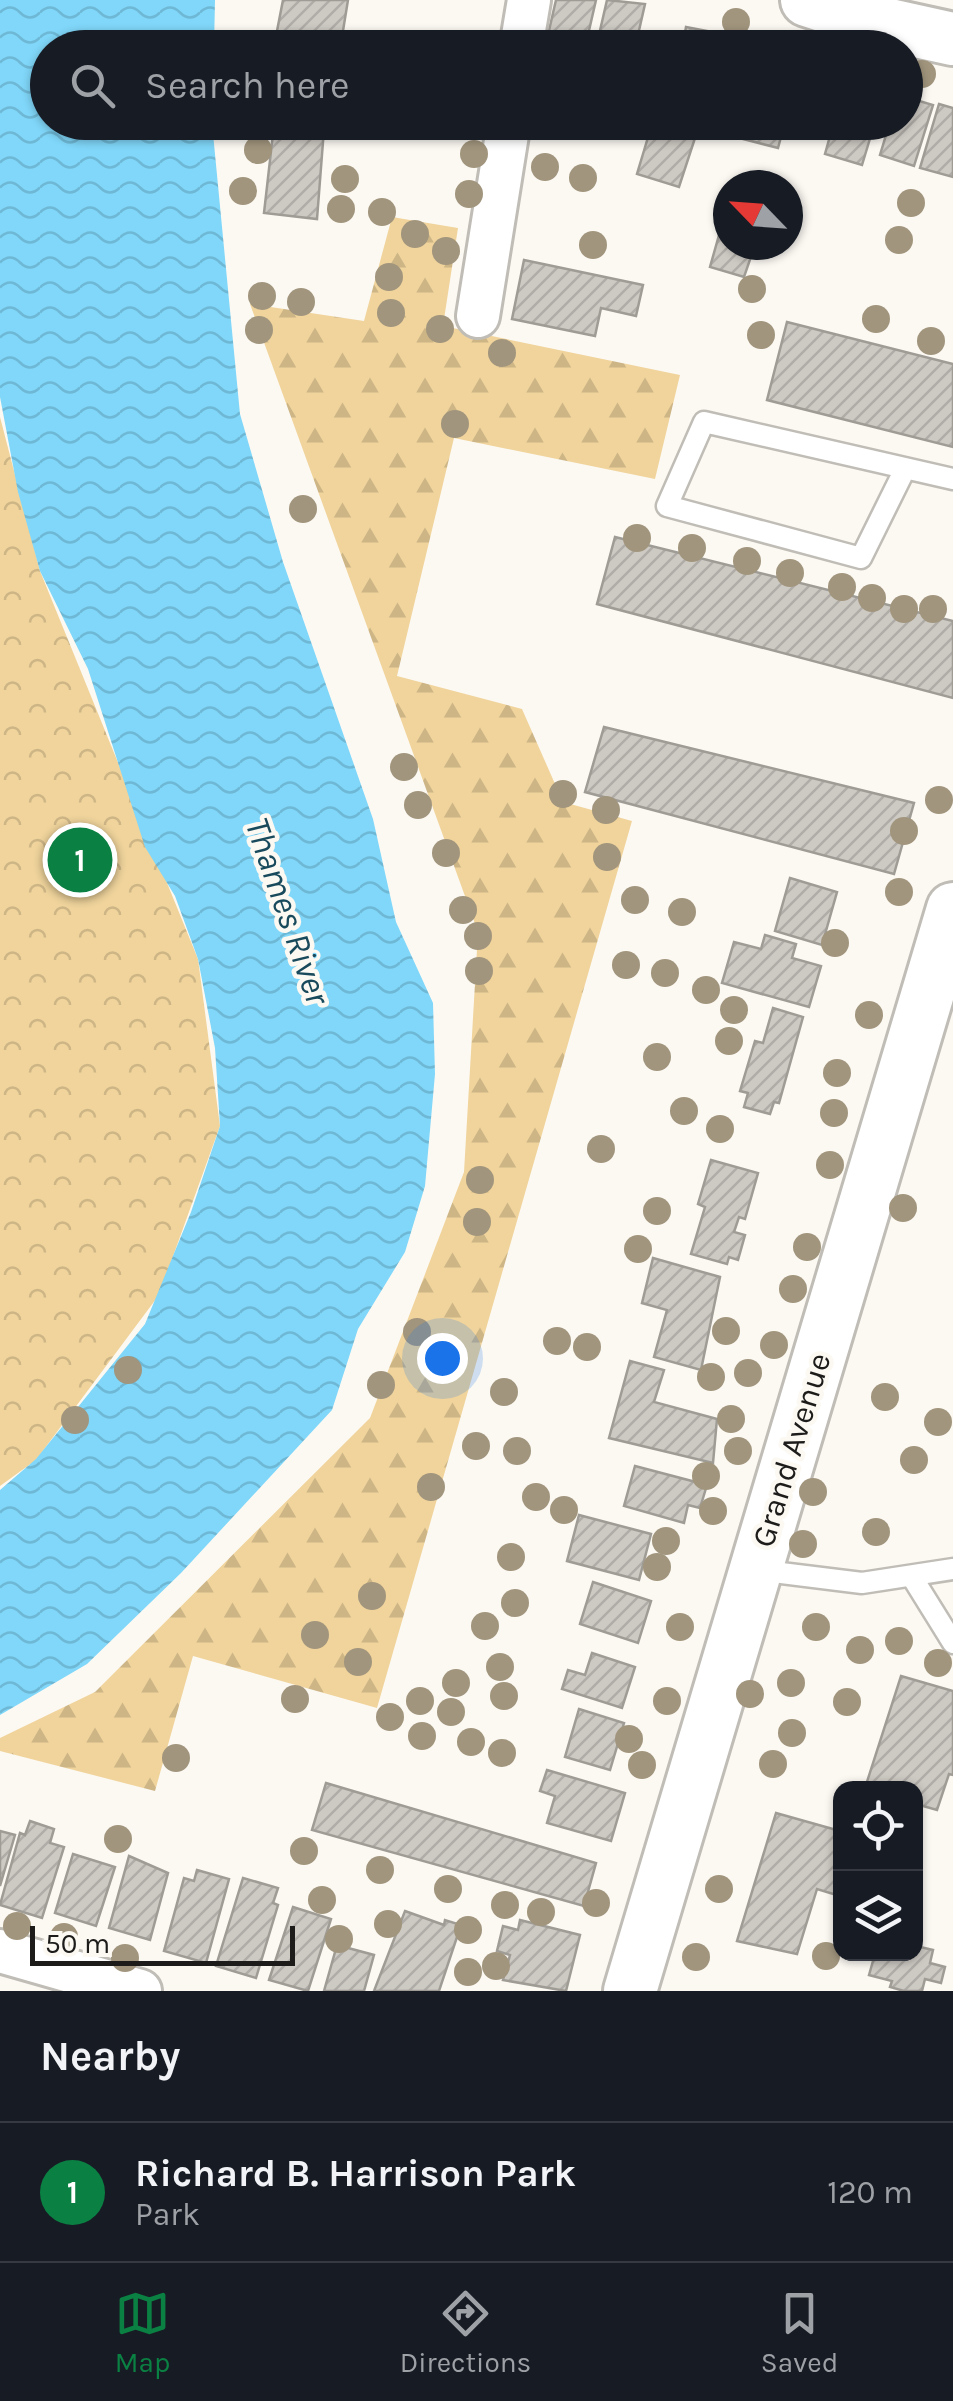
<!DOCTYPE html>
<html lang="en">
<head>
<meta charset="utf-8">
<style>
  body { margin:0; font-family:Karla,sans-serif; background:#20242c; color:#f1f3f6 }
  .controls { position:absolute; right:30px; bottom:30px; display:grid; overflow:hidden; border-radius:20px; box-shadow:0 2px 8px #0004 }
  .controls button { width:90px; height:90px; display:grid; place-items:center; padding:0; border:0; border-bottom:2px solid #363941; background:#171b24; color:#f1f3f6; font:50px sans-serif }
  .compass { position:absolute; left:713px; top:170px; width:90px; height:90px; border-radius:50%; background:#171b24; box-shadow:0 2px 8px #0004; rotate:295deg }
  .scale { position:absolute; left:30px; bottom:25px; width:265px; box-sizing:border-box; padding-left:10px; border:5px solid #1d1c1a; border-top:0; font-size:28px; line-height:35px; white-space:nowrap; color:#1d1c1a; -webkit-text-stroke:8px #fcf9f3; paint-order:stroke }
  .you { position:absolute; left:442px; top:1358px; width:35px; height:35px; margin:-25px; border:8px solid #fff; border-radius:50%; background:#1a73e8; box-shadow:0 0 0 15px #1a73e833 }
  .badge { display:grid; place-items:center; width:65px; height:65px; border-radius:50%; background:#0b8043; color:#fff; font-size:32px; font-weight:700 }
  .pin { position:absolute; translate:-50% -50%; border:5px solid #fff; box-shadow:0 2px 10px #0006 }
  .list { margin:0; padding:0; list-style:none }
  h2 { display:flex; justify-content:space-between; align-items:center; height:130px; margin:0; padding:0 40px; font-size:42px }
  h2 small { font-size:32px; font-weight:400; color:#9ea1a6 }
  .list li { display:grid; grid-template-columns:65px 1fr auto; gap:30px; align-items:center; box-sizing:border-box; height:140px; padding:0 40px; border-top:2px solid #363941 }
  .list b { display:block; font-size:38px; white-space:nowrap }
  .list p { margin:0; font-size:32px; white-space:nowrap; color:#9ea1a6 }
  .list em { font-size:32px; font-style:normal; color:#9ea1a6 }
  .icon { flex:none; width:55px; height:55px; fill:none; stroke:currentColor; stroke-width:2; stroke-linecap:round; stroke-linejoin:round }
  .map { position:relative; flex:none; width:953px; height:1991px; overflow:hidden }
  .search { position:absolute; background:#171b24; box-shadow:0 2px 8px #0004; left:30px; right:30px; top:30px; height:110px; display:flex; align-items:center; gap:25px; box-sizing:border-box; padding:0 35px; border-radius:55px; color:#9ea1a6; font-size:38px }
  .sheet { height:270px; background:#171b24 }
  nav { display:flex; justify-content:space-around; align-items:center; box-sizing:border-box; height:140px; border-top:2px solid #363941; background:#171b24; font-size:28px; color:#9ea1a6 }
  nav a { display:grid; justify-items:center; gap:5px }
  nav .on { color:#0b8043 }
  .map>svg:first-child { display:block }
  .forest { fill:url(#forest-firs) }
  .park { fill:url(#park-crowns) }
  .water { fill:url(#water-waves) }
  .building { fill:url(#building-hatch); stroke:#9f9c96; stroke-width:2.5 }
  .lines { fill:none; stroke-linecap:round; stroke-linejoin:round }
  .service-casing { stroke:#c0bdb7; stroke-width:25 }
  .minor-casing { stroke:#c0bdb7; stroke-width:48 }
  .tertiary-casing { stroke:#c0bdb7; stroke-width:58 }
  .service { stroke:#fff; stroke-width:20 }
  .minor { stroke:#fff; stroke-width:42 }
  .tertiary { stroke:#fff; stroke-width:52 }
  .tree { fill:#a1957d }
  .labels { text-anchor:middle; stroke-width:9; stroke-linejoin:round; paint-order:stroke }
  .street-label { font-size:32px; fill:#1d1c1a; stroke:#fcf9f3 }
  .water-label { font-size:35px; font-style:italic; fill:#194a5c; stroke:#fcf9f3 }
</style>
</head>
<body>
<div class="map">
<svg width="953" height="1991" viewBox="0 0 953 1991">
  <defs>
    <pattern id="forest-firs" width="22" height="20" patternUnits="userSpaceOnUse" patternTransform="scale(2.5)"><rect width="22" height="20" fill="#f0d49c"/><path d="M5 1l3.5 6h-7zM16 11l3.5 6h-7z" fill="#cdb586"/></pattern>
    <pattern id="park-crowns" width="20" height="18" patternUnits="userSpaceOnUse" patternTransform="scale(2.5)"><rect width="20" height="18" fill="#f0d49c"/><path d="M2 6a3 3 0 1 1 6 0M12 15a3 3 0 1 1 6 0" fill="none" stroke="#cdb586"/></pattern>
    <pattern id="water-waves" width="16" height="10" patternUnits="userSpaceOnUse" patternTransform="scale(2.5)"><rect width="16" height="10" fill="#80d7f9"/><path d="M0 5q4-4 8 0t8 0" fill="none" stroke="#6eb8d5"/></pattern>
    <pattern id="building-hatch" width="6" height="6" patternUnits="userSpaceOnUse" patternTransform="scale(2.5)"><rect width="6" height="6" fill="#cdc9c3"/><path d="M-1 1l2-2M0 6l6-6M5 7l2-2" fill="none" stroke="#b0aca7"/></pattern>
  </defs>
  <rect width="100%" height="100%" fill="#fcf9f3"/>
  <polygon class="forest" points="392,217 458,228 443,326 680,375 655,479 454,438 397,676 522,709 563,802 632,821 377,1708 193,1656 155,1791 0,1751 0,1738 95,1692 370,1418 464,1172 478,932 250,304 364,321"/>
  <polygon class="park" points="0,417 40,571 198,959 220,1126 159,1295 36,1460 0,1486"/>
  <polygon class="water" points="0,0 215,0 214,47 48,48 48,122 212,123 240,414 283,562 373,819 396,922 433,1003 435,1074 425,1186 405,1252 358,1329 332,1410 181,1573 87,1664 0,1715 0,1490 36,1459 145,1324 191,1212 220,1126 215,1048 198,959 175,896 145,847 88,669 40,571 18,492 0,397"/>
  <g class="building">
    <polygon points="283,0 348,0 342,37 277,31"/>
    <polygon points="556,0 596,0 585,48 545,48"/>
    <polygon points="607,0 645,4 635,48 596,48"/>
    <polygon points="686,27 728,35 726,48 682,48"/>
    <polygon points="906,97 933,105 914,166 880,155 890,122 906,122"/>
    <polygon points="939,104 953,108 953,177 920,168"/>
    <polygon points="731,122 785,122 778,148 728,135"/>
    <polygon points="834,122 875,122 862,165 825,154"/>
    <polygon points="652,124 695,138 679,187 637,174"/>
    <polygon points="274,125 324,129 317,219 264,213"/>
    <polygon points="721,228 728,230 728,245 755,245 744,277 710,267"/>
    <polygon points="524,260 643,285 636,316 601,308 595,336 512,319"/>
    <polygon points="787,322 953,364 953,447 767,400"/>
    <polygon points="615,537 953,621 953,698 597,604"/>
    <polygon points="604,727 914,803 894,874 585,792"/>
    <polygon points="790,878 837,892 822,945 775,931"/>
    <polygon points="765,935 796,944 792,958 821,966 809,1007 722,983 734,942 761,949"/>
    <polygon points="773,1008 803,1017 779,1103 774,1102 770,1114 744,1107 748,1093 740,1091 755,1041 763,1043"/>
    <polygon points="711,1160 758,1173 745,1219 739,1217 734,1232 745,1235 738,1260 729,1257 727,1264 691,1254 705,1207 698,1204"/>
    <polygon points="653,1258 720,1277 701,1370 654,1357 667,1310 642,1303"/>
    <polygon points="630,1361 664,1370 654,1402 717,1419 713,1463 609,1438"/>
    <polygon points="635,1466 707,1485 700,1508 688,1505 684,1523 624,1506"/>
    <polygon points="579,1515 651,1534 639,1580 567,1561"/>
    <polygon points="593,1582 651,1601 638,1643 580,1624"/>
    <polygon points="592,1653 635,1667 622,1708 562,1689 568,1670 585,1675"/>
    <polygon points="901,1676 953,1691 953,1775 949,1774 937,1810 916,1804 916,1788 865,1788"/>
    <polygon points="579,1709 624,1723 610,1770 565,1757"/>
    <polygon points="547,1770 625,1793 611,1841 547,1823 555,1796 540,1791"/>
    <polygon points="326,1783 596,1863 584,1906 312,1830"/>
    <polygon points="776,1813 840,1831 840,1896 817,1889 797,1954 737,1941"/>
    <polygon points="30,1821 54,1829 50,1843 64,1847 42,1918 0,1905 20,1833 25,1835"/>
    <polygon points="0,1831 15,1835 0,1886"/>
    <polygon points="73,1854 115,1867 96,1926 55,1913"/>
    <polygon points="129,1856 168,1873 150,1940 109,1928"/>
    <polygon points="197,1870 229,1879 206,1963 164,1951 184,1878 194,1881"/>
    <polygon points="243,1878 278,1888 273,1903 278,1905 256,1978 216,1966"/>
    <polygon points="293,1907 331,1919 308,1991 269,1980"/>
    <polygon points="405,1911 444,1925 445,1920 461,1925 439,1991 374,1991"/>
    <polygon points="520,1920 580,1935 566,1991 503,1980 510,1955 497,1951 503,1926 518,1930"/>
    <polygon points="337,1945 374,1955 364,1991 324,1991"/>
    <polygon points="916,1946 933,1950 930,1963 945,1967 941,1983 925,1979 922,1991 904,1991 890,1987 892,1981 869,1975 875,1954 916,1954"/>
  </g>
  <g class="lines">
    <defs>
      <g id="service">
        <polyline points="905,469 861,558 667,506 704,422 953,479"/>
        <polyline points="757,1570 862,1583 953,1569"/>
        <polyline points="912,1577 953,1643"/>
      </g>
      <g id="minor">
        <polyline points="521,48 529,0"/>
        <polyline points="478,316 509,122"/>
        <polyline points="0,1951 140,1991"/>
      </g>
      <g id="tertiary">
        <polyline points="807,0 871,21 953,39"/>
        <polyline points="630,1991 953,909"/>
      </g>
    </defs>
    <use href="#service" class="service-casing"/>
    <use href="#minor" class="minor-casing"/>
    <use href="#tertiary" class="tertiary-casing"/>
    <use href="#service" class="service"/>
    <use href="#minor" class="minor"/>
    <use href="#tertiary" class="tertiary"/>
  </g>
  <g class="tree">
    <circle cx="736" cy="22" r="14"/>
    <circle cx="922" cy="74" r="14"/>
    <circle cx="258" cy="150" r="14"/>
    <circle cx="474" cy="154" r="14"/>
    <circle cx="545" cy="167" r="14"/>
    <circle cx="583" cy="178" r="14"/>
    <circle cx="345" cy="179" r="14"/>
    <circle cx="243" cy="191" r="14"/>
    <circle cx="469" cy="194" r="14"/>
    <circle cx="911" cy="203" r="14"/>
    <circle cx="341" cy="209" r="14"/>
    <circle cx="382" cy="212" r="14"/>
    <circle cx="415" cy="234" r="14"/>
    <circle cx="899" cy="240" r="14"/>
    <circle cx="593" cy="245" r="14"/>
    <circle cx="446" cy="251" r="14"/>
    <circle cx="389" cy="277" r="14"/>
    <circle cx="752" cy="289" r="14"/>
    <circle cx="262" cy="296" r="14"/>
    <circle cx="301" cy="302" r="14"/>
    <circle cx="391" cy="313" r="14"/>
    <circle cx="876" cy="319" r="14"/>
    <circle cx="440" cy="329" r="14"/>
    <circle cx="259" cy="330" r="14"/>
    <circle cx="761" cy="335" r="14"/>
    <circle cx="931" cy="341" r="14"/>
    <circle cx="502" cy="353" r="14"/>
    <circle cx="455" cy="424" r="14"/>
    <circle cx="303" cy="509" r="14"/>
    <circle cx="637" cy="538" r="14"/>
    <circle cx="692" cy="548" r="14"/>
    <circle cx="747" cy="561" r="14"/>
    <circle cx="790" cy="573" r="14"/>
    <circle cx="842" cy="587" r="14"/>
    <circle cx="872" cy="598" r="14"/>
    <circle cx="904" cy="609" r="14"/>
    <circle cx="933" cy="609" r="14"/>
    <circle cx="404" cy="767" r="14"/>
    <circle cx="563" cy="794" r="14"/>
    <circle cx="939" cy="800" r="14"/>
    <circle cx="418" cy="805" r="14"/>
    <circle cx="606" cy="810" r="14"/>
    <circle cx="904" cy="831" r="14"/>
    <circle cx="446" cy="853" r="14"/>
    <circle cx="607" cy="857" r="14"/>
    <circle cx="899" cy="892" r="14"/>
    <circle cx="635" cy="900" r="14"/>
    <circle cx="463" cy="910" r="14"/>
    <circle cx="682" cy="912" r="14"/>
    <circle cx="478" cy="936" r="14"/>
    <circle cx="835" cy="943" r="14"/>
    <circle cx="626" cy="965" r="14"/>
    <circle cx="479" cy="971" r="14"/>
    <circle cx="665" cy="973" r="14"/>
    <circle cx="706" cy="990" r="14"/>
    <circle cx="734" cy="1010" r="14"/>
    <circle cx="869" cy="1015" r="14"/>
    <circle cx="729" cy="1041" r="14"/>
    <circle cx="657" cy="1057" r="14"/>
    <circle cx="837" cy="1073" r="14"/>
    <circle cx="684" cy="1111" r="14"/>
    <circle cx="834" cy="1113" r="14"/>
    <circle cx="720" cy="1129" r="14"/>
    <circle cx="601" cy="1149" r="14"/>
    <circle cx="830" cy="1165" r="14"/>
    <circle cx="480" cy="1180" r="14"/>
    <circle cx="903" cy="1208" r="14"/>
    <circle cx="657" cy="1211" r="14"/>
    <circle cx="477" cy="1222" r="14"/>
    <circle cx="807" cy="1247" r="14"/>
    <circle cx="638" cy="1249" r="14"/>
    <circle cx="793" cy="1289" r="14"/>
    <circle cx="726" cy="1331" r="14"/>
    <circle cx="417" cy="1332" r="14"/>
    <circle cx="557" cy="1341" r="14"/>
    <circle cx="774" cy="1345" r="14"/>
    <circle cx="587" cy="1347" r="14"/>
    <circle cx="128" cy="1370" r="14"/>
    <circle cx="748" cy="1373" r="14"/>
    <circle cx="711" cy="1377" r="14"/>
    <circle cx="381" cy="1385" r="14"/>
    <circle cx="504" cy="1392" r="14"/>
    <circle cx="885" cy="1397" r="14"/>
    <circle cx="731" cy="1419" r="14"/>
    <circle cx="75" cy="1420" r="14"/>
    <circle cx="938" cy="1422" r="14"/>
    <circle cx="476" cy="1446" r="14"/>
    <circle cx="517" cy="1451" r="14"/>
    <circle cx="738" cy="1451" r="14"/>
    <circle cx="914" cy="1460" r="14"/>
    <circle cx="706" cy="1476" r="14"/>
    <circle cx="431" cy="1487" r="14"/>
    <circle cx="813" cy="1492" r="14"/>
    <circle cx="536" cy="1497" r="14"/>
    <circle cx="564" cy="1510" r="14"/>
    <circle cx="713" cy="1511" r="14"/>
    <circle cx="876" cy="1532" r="14"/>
    <circle cx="666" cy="1541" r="14"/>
    <circle cx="803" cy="1544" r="14"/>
    <circle cx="511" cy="1557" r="14"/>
    <circle cx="657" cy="1567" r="14"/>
    <circle cx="372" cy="1596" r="14"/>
    <circle cx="515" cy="1603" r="14"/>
    <circle cx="485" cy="1626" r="14"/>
    <circle cx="680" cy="1627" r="14"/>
    <circle cx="816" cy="1627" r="14"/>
    <circle cx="315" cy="1635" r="14"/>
    <circle cx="899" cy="1641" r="14"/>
    <circle cx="860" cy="1650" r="14"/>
    <circle cx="358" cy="1662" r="14"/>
    <circle cx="938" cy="1663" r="14"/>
    <circle cx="500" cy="1667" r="14"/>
    <circle cx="456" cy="1683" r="14"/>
    <circle cx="791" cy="1683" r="14"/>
    <circle cx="750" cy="1694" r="14"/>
    <circle cx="504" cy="1696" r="14"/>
    <circle cx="295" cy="1699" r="14"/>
    <circle cx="420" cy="1701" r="14"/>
    <circle cx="667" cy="1701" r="14"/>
    <circle cx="847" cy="1702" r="14"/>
    <circle cx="451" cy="1712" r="14"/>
    <circle cx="390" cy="1717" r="14"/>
    <circle cx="792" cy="1733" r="14"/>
    <circle cx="422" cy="1736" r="14"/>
    <circle cx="629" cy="1739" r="14"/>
    <circle cx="471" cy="1742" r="14"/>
    <circle cx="502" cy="1753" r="14"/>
    <circle cx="176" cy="1758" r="14"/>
    <circle cx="773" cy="1764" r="14"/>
    <circle cx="642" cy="1765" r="14"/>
    <circle cx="118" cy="1839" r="14"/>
    <circle cx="304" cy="1851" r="14"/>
    <circle cx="380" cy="1870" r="14"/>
    <circle cx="448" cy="1889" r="14"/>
    <circle cx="719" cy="1889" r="14"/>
    <circle cx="322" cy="1900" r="14"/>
    <circle cx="596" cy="1903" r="14"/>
    <circle cx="505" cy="1905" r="14"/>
    <circle cx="541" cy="1912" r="14"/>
    <circle cx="388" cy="1924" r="14"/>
    <circle cx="17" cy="1926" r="14"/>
    <circle cx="468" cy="1930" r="14"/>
    <circle cx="64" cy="1937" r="14"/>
    <circle cx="339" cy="1939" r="14"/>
    <circle cx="826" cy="1956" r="14"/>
    <circle cx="696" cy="1957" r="14"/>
    <circle cx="125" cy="1958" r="14"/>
    <circle cx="496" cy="1966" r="14"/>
    <circle cx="468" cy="1972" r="14"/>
  </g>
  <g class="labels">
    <g class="street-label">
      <text transform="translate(791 1450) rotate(-73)" y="11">Grand Avenue</text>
    </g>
    <g class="water-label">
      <text transform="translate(288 911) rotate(71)" y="12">Thames River</text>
    </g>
  </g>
</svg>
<div class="controls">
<button><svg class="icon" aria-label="locate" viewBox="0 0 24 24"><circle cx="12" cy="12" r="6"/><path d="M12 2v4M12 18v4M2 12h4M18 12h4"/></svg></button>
<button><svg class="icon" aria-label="layers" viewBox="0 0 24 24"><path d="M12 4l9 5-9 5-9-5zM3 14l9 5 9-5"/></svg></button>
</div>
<svg class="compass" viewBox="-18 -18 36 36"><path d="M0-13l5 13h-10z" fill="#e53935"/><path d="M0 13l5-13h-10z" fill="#9ea1a6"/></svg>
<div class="scale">50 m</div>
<div class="you"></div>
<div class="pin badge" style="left:80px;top:860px">1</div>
<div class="search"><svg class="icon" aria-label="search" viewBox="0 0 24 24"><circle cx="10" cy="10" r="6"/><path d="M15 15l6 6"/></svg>Search here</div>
</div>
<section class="sheet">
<h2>Nearby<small></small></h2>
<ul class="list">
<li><span class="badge">1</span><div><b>Richard B. Harrison Park</b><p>Park</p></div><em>120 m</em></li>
</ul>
</section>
<nav>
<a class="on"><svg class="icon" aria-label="map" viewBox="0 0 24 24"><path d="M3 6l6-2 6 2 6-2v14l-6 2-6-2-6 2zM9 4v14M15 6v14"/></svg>Map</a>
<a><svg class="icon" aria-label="directions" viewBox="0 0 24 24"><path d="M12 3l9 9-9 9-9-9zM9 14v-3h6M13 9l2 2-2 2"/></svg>Directions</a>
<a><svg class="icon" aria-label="saved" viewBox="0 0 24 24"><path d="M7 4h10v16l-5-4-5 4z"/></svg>Saved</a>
</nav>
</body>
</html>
